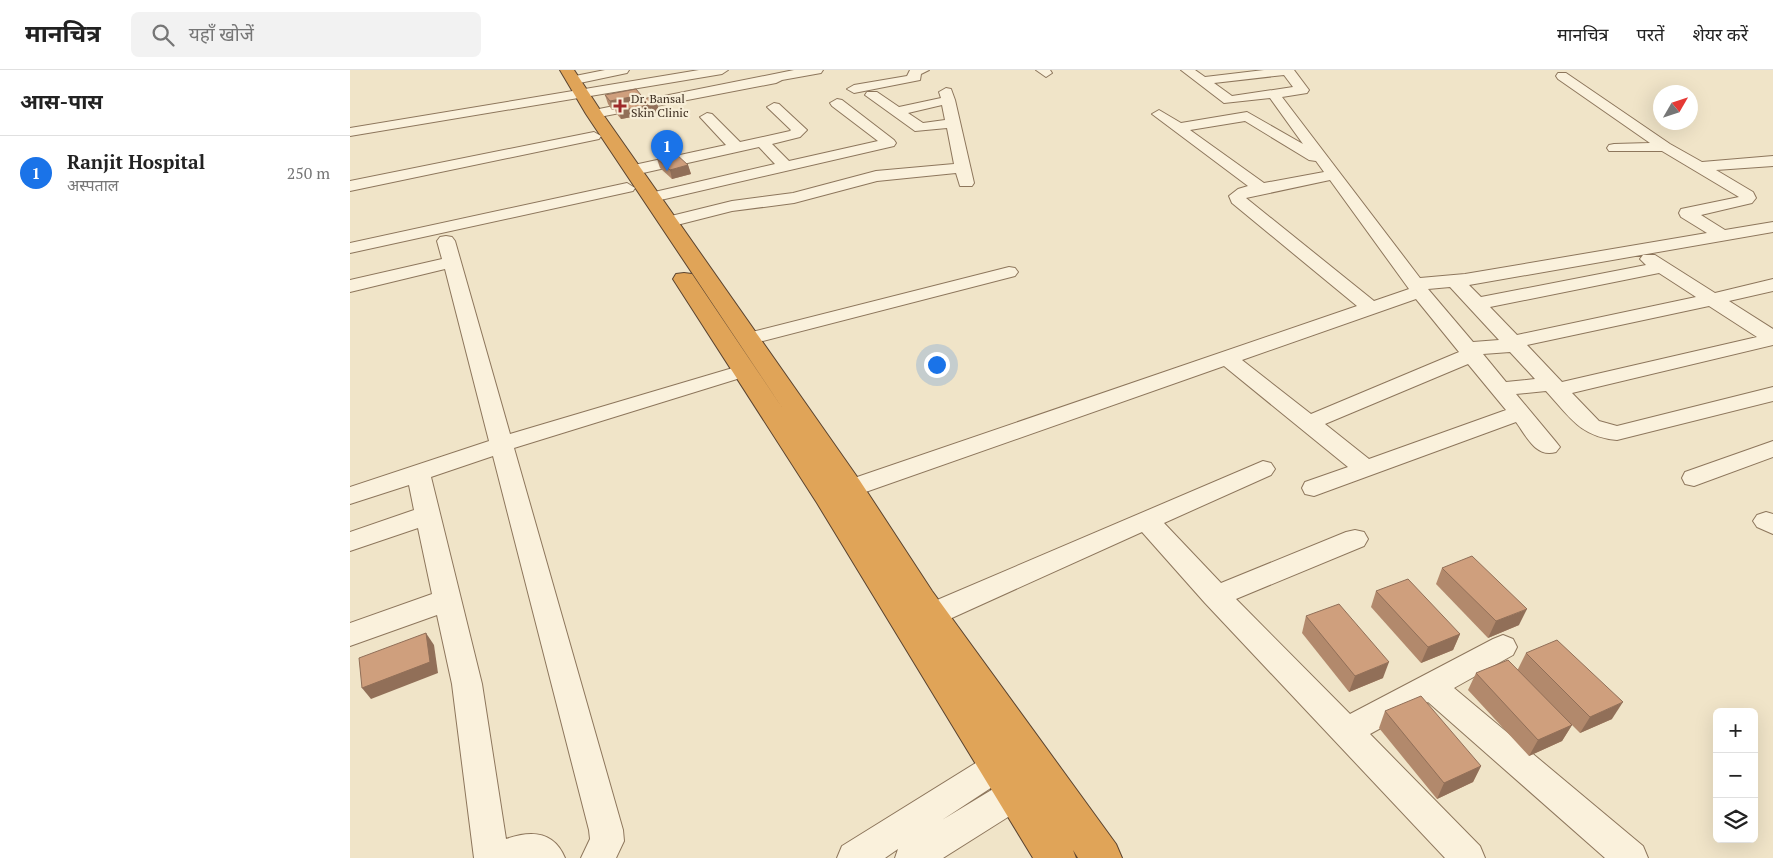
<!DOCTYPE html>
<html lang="hi">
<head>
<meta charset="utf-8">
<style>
  body { margin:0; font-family:"PT Serif","Noto Sans Devanagari",serif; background:#f2f2f2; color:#222 }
  .controls { position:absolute; right:15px; bottom:15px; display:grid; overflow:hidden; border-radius:8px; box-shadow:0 5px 20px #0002 }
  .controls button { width:45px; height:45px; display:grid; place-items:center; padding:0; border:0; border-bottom:1px solid #e0e0e0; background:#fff; color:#222; font:25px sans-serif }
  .compass { position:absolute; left:1303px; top:15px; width:45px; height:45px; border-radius:50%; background:#fff; box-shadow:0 5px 20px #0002; rotate:51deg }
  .you { position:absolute; left:586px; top:294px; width:18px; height:18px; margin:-12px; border:4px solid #fff; border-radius:50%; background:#1a73e8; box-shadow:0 0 0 8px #1a73e833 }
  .badge { display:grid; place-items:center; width:32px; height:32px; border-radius:50%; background:#1a73e8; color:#fff; font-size:16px; font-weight:700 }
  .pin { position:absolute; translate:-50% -41px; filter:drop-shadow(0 1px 2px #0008) }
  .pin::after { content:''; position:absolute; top:26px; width:18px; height:15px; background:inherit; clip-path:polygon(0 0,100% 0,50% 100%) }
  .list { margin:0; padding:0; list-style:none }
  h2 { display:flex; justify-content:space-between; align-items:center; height:65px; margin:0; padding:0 20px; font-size:21px }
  h2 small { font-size:16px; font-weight:400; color:#767676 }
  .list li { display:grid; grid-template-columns:32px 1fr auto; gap:15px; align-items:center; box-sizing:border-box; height:75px; padding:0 20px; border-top:1px solid #e0e0e0 }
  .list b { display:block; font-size:19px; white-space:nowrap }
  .list p { margin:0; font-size:16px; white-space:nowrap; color:#767676 }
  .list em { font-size:16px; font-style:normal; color:#767676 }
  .icon { flex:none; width:28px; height:28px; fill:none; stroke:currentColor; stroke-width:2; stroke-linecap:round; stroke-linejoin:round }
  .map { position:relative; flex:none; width:1423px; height:788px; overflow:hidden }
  header { display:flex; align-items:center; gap:30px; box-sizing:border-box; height:70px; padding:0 25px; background:#fff; border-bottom:1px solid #e0e0e0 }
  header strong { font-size:24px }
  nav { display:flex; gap:28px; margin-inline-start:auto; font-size:18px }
  .search { width:350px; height:45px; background:#f2f2f2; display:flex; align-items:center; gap:12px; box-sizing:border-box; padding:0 18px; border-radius:8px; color:#767676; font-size:19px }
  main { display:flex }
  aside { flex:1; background:#fff }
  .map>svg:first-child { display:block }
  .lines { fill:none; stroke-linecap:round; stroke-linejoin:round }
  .minor-casing { stroke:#8d765c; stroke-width:2 }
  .highway-casing { stroke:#5b4430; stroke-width:2 }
  .minor { fill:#faf1dc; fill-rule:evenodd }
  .highway { fill:#e0a458; fill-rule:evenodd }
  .wall { fill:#b2896c }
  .shaded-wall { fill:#916f58 }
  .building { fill:#cf9f7d; stroke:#916f58 }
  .poi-dot { fill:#9e2a2b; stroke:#f7eed8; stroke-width:2 }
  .labels { text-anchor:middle; stroke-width:4.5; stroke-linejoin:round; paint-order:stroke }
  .far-poi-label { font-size:12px; fill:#3d2e20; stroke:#f7eed8; text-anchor:start }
</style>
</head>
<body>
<header>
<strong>मानचित्र</strong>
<div class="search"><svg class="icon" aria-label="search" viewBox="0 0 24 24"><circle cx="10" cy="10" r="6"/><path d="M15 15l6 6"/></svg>यहाँ खोजें</div>
<nav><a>मानचित्र</a><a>परतें</a><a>शेयर करें</a></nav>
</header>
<main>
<aside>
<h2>आस-पास<small></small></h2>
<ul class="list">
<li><span class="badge">1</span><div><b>Ranjit Hospital</b><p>अस्पताल</p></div><em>250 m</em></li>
</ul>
</aside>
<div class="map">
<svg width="1423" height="788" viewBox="0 0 1423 788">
  <rect width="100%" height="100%" fill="#f0e4c8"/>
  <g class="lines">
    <defs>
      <g id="minor">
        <polygon points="255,0 279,0 277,3 225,14 219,10 220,7"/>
        <polygon points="349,0 378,0 372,4 0,66 0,58"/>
        <polygon points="444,0 473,0 471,3 432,10 426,13 244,48 237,44 244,40"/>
        <polygon points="560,0 579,0 571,4 570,10 504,23 497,19 504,15 557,6"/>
        <polygon points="686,0 700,0 702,3 696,7"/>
        <path d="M831,0H845L855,7L914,0H944L959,20L957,23L932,27L1070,208L1115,204L1357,163L1331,147L1329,143L1331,139L1389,127L1312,81H1259L1257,78L1259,75L1264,74L1300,73L1208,9L1206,6L1208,3H1216L1320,74L1352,92L1423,86V96L1366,100L1403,122L1406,128L1402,133L1351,145L1375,160L1423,152V162L1119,215L1131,227L1296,195L1290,189L1293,185H1305L1365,223L1423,209V221L1379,231L1423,259V275L1222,323L1249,351L1267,356L1423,317V331L1267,370C1230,367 1219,346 1196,321L1166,324L1206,372L1210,377L1206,382C1186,388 1177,367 1166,352L964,426L955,424L952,418L955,412L998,397L874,296L490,431L481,433L472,431L469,425L472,419L1007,236L882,133L879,126L888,119L898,116L802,44L809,40L831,53L897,42L953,74L920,28L874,33ZM934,5L943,17L882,26L864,13ZM895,51L959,90L966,91L974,102L914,113L840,60ZM980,110L1059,219L1024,231L896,128ZM1309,203L1346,227L1167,265L1140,237ZM1100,217L1149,270L1123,272L1078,219ZM1066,229L1109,282L961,344L892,290ZM1359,236L1407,267L1212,312L1177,275ZM1160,282L1185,309L1156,312L1133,284ZM1118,294L1156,340L1019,389L975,354Z"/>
        <path d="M596,18L601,19L605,30L624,113L622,116H610L606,103L527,111L444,133L382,141L319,157L313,156L311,152L313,148L382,131L443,123L526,101L604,94L597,58L565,61L515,25L517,22H527L549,37L591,28L589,22ZM592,35L595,50L573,53L558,43Z"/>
        <polygon points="487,29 492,30 544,70 546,73 544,76 302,132 294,127 296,124 425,94 409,77 284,105 276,100 284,95 376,75 350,47 357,43 362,44 390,72 440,61 441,60 417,37 424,33 429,34 457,60 450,67 422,74 439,91 528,71 482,36 480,33"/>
        <polygon points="244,62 251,66 249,69 0,121 0,111"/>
        <polygon points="277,113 285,118 283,121 0,183 0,173"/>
        <path d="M96,166L102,167L105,171L160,364L386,297L393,295L400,297L404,301L400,305L164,378L273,760L274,771L266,788H231L240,769L239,760L143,386L81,407L132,614L156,769C181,760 204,761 215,788H124L102,614L87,545L0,576V553L82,524L68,458L0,481V462L64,440L59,415L0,434V417L139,371L95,199L0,222V210L92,189L87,171L90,167Z"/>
        <polygon points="659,197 665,198 668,202 665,206 397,275 390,273 387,269 390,265"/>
        <polygon points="1423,371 1423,387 1344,416 1335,414 1332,408 1335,402"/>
        <polygon points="913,391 921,393 925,399 921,405 814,453 871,513 996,462 1005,460 1014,462 1018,469 1014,476 886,529 1000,644 1143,569 1153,565 1163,569 1167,577 1163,585 1104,618 1293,776 1298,788 1255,788 1078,632 1020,664 1130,776 1135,788 1095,788 855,533 792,462 593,552 583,555 573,552 569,544 573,536"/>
        <polygon points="1416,442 1423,444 1423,464 1407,457 1403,451 1407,445"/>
        <polygon points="648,682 659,686 664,696 659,706 592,750 653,713 665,709 677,713 682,724 677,735 593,788 545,788 548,779 535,788 487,788 492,776 637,686"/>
      </g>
      <polygon id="highway" points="210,0 224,0 252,43 510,411 582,521 766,774 772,788 728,788 723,780 726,788 683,788 467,433 323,209 326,204 334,203 342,204 433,339 236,44"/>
    </defs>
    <use href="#minor" class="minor-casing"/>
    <use href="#highway" class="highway-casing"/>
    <use href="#minor" class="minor"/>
    <use href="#highway" class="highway"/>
  </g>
  <g class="wall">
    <polygon points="255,25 291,25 292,29 307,33 309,42 271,49 266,43 265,39 262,40 258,34"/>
    <polygon points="307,89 338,95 341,104 322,109 310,98"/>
    <polygon points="1092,498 1169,555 1138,568 1086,514"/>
    <polygon points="1026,521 1110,564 1103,580 1071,593 1021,537"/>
    <polygon points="956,546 1033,608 999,622 952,563"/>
    <polygon points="1176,583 1262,649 1230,663 1222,655 1212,671 1179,686 1118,620 1126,603 1168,599"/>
    <polygon points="1035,641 1131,696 1123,712 1087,729 1029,658"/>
  </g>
  <g class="shaded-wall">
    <polygon points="291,25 293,33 263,35 265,39 262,40 260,31"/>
    <polygon points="307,33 309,42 271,49 269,41"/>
    <polygon points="338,95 341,104 322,109 320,100"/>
    <polygon points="1177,539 1169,555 1138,568 1146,551"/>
    <polygon points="76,563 84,575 88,603 21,629 12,618"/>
    <polygon points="1110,564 1103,580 1071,593 1078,577"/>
    <polygon points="1039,592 1033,608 999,622 1005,606"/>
    <polygon points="1273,632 1262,649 1230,663 1240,647"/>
    <polygon points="1222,655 1212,671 1179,686 1188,670"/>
    <polygon points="1131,696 1123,712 1087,729 1094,713"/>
  </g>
  <g class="building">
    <polygon points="286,19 291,25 260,31 255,25"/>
    <polygon points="302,27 307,33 269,41 263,35"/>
    <polygon points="326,84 338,95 320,100 307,89"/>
    <polygon points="1122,486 1177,539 1146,551 1092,498"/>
    <polygon points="1058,509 1110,564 1078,577 1026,521"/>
    <polygon points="989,534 1039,592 1005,606 956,546"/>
    <polygon points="76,563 80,592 12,618 9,588"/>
    <polygon points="1207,570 1273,632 1240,647 1176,583"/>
    <polygon points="1158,590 1222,655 1188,670 1126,603"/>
    <polygon points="1071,626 1131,696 1094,713 1035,641"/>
  </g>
  <path class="poi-dot" d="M267.5 28.5h5v5h5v5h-5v5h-5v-5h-5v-5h5z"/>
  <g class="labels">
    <g class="far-poi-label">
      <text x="281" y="33">Dr. Bansal<tspan x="281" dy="14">Skin Clinic</tspan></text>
    </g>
  </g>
</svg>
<div class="controls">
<button>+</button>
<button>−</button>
<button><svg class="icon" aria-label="layers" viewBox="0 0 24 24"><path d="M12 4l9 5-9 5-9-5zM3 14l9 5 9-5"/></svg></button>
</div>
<svg class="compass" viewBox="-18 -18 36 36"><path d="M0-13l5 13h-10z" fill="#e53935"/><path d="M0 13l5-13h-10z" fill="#767676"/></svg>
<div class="you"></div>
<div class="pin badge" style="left:317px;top:101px">1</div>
</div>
</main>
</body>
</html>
